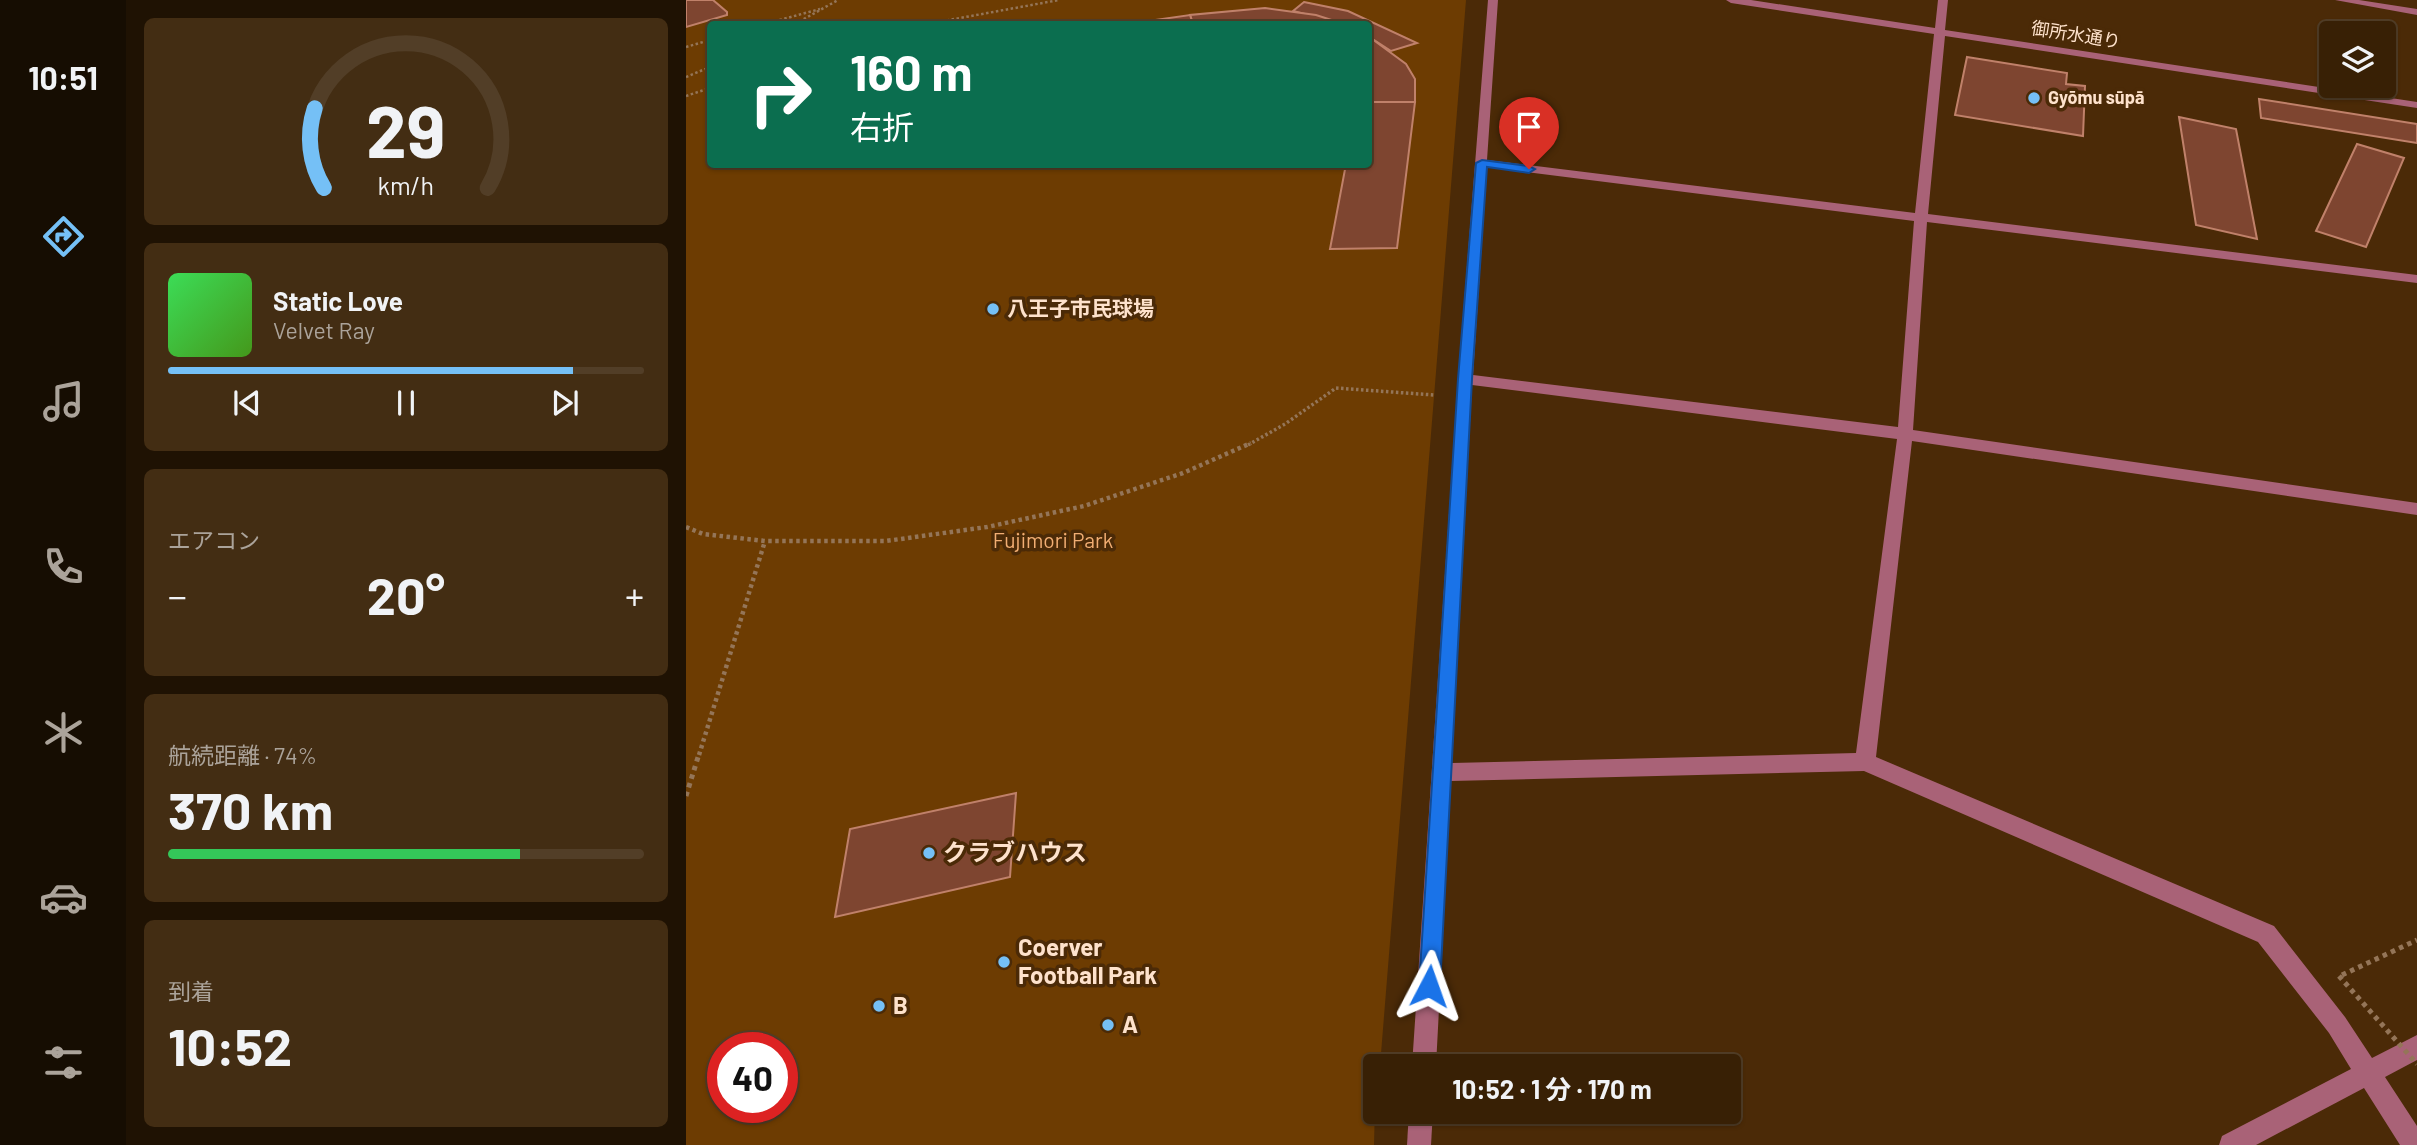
<!DOCTYPE html>
<html lang="ja">
<head>
<meta charset="utf-8">
<style>
  body { margin:0; font-family:Barlow,"Noto Sans JP",sans-serif; background:#432d13; color:#f1f3f6; height:100vh; display:flex; flex-direction:column; font-size:26px; white-space:nowrap }
  * { box-sizing:border-box; margin:0 }
  p { font-size:23px; color:#aba39a }
  .icon { flex:none; width:38px; height:38px; fill:none; stroke:currentColor; stroke-width:2; stroke-linecap:round; stroke-linejoin:round }
  .map { position:relative; flex:1; overflow:hidden }
  .drawer { display:flex; flex-direction:column; gap:18px; padding:18px; background:#1f1203; width:560px }
  .drawer>* { flex:none }
  .top-card { position:absolute; left:21px; top:21px; width:665px; height:147px; border-radius:7px; box-shadow:0 2px 5px #0004,0 0 0 2px #523e27; background:#0b6e4f; color:#fff; overflow:hidden }
  .controls { position:absolute; left:1633px; top:21px; display:grid; gap:14px }
  .controls a { display:grid; place-items:center; width:77px; height:77px; border-radius:7px; background:#382005; box-shadow:0 2px 5px #0004,0 0 0 2px #523e27; font-size:35px }
  .speed { position:absolute; left:21px; top:1032px; display:flex; gap:14px; font-size:35px; font-weight:700; text-align:center }
  .speed>* { display:grid; place-content:center; width:91px; height:91px; border-radius:50%; background:#382005; box-shadow:0 2px 5px #0004,0 0 0 2px #523e27; line-height:1 }
  .speed .limit { border:10px solid #d22; background:#fff; color:#111 }
  .pin { position:absolute; display:grid; place-items:center; width:60px; height:60px; color:#fff; margin:-72px -30px; border-radius:50% 50% 50% 0; rotate:-45deg; box-shadow:0 0 7px #0007 }
  .pin .icon { rotate:45deg }
  .me { position:absolute; width:77px; margin:-38px; rotate:4deg; stroke-linejoin:round; filter:drop-shadow(0 0 5px #0008) }
  .turn { display:flex; align-items:center; gap:24px; height:147px; padding:0 28px; font-size:32px }
  .turn .icon { width:91px; height:91px; stroke-width:2.5 }
  .turn b { display:block; font-size:49px; line-height:60px }
  .big { font-size:52px; font-weight:700; line-height:1.1 }
  .drawer .widget { flex:1; display:flex; flex-direction:column; justify-content:center; gap:10px; min-width:0; padding:0 24px; border-radius:10px; background:#432d13 }
  .drawer .dial { align-items:center; gap:0 }
  .dial svg { height:182px; overflow:visible; fill:none; stroke:#523e27; stroke-width:7; stroke-linecap:round; text-anchor:middle }
  .dial text { fill:#f1f3f6; stroke:none }
  .song { display:flex; align-items:center; gap:21px }
  .cover { width:84px; height:84px; border-radius:10px; background:linear-gradient(135deg,hsl(130 70% 55%),hsl(100 70% 35%)) }
  .played { height:7px; border-radius:4px; background:linear-gradient(90deg,#75c0f6 85%,#523e27 85%) }
  .keys { display:flex; justify-content:space-around; direction:ltr }
  .heat { display:flex; justify-content:space-between; align-items:center; font-size:38px; direction:ltr }
  .charge { height:10px; border-radius:5px; background:linear-gradient(90deg,#34c759 74%,#523e27 0) }
  .trip { position:absolute; left:677px; top:1054px; width:378px; height:70px; border-radius:7px; background:#382005; box-shadow:0 2px 5px #0004,0 0 0 2px #523e27; font-weight:700; line-height:70px; text-align:center }
  main { display:flex; flex:1; min-height:0 }
  .tab-bar { display:flex; flex-direction:column; width:126px; justify-content:space-around; align-items:center; background:#160d02; color:#aba39a }
  .tab-bar .icon { width:49px; height:49px }
  .tab-bar .active { color:#75c0f6 }
  .tab-bar b { font-size:32px; color:#f1f3f6 }
  .map>svg:first-child { display:block }
  .green { fill:#6d3c02; fill-rule:evenodd }
  .building { fill:#7e4530; stroke:#c0816a; stroke-width:2 }
  .lines { fill:none; stroke-linecap:round; stroke-linejoin:round }
  .path-far3 { stroke:#947558; stroke-width:2.5; stroke-dasharray:2.5 2.5; stroke-linecap:butt }
  .path-far2 { stroke:#947558; stroke-width:3.5; stroke-dasharray:2.5 2.5; stroke-linecap:butt }
  .path-far1 { stroke:#947558; stroke-width:4.5; stroke-dasharray:3.5 3.5; stroke-linecap:butt }
  .path { stroke:#947558; stroke-width:5; stroke-dasharray:4.5 4.5; stroke-linecap:butt }
  .minor { fill:#a96277; fill-rule:evenodd }
  .path-bridge { stroke:#947558; stroke-width:5; stroke-dasharray:4.5 4.5; stroke-linecap:butt }
  .route { fill:#1a73e8; stroke:#114b97; stroke-width:2 }
  .poi-dot { fill:#75c0f6; stroke:#4b2a07; stroke-width:2.5 }
  .labels { text-anchor:middle; stroke-width:7; stroke-linejoin:round; paint-order:stroke }
  .far-street-label { font-size:18px; fill:#fee2cc; stroke:#4b2a07 }
  .far-poi-label { font-size:18px; font-weight:bold; fill:#fee2cc; stroke:#4b2a07; text-anchor:start }
  .poi-label { font-size:21px; font-weight:bold; fill:#fee2cc; stroke:#4b2a07; text-anchor:start }
  .park-label { font-size:21px; fill:#f2ae73; stroke:#4b2a07 }
  .near-poi-label { font-size:24px; font-weight:bold; fill:#fee2cc; stroke:#4b2a07; text-anchor:start }
</style>
</head>
<body>
<main>
<nav class="tab-bar">
<b>10:51</b>
<svg class="icon active" aria-label="directions" viewBox="0 0 24 24"><path d="M12 3l9 9-9 9-9-9zM9 14v-3h6M13 9l2 2-2 2"/></svg>
<svg class="icon" aria-label="music" viewBox="0 0 24 24"><path d="M9 18V5l10-2v13"/><circle cx="6" cy="18" r="3"/><circle cx="16" cy="16" r="3"/></svg>
<svg class="icon" aria-label="phone" viewBox="0 0 24 24"><path d="M5 4h4l2 5-3 2q2 4 5 5l2-3 5 2v4C11 20 4 13 5 4z"/></svg>
<svg class="icon" aria-label="climate" viewBox="0 0 24 24"><path d="M12 3v18M4 7l16 10M4 17L20 7"/></svg>
<svg class="icon" aria-label="car" viewBox="0 0 24 24"><path d="M5 17H2v-5l4-1 3-4h7l3 4 3 1v5h-3M9 17h6M6 11h13"/><circle cx="7" cy="17" r="2"/><circle cx="17" cy="17" r="2"/></svg>
<svg class="icon" aria-label="filters" viewBox="0 0 24 24"><path d="M4 7h16M4 17h16"/><circle cx="9" cy="7" r="2"/><circle cx="15" cy="17" r="2"/></svg>
</nav>
<section class="drawer">
<div class="widget dial"><svg viewBox="0 0 100 80">
<path d="M14 69A42 42 0 1 1 86 69"/>
<path d="M14 69A42 42 0 0 1 10 34" stroke="#75c0f6"/>
<text x="50" y="56" font-size="32" font-weight="700">29</text>
<text x="50" y="72" font-size="11">km/h</text>
</svg></div>
<div class="widget">
<div class="song"><i class="cover"></i><div><b>Static Love</b><p>Velvet Ray</p></div></div>
<div class="played"></div>
<div class="keys"><svg class="icon" aria-label="previous" viewBox="0 0 24 24"><path d="M18 5L8 12l10 7zM5 5v14"/></svg><svg class="icon" aria-label="pause" viewBox="0 0 24 24"><path d="M8 5v14M16 5v14"/></svg><svg class="icon" aria-label="next" viewBox="0 0 24 24"><path d="M6 5l10 7-10 7zM19 5v14"/></svg></div>
</div>
<div class="widget"><p>エアコン</p>
<div class="heat"><a>−</a><b class="big">20°</b><a>+</a></div>
</div>
<div class="widget"><p>航続距離 · 74%</p><b class="big">370 km</b><div class="charge"></div></div>
<div class="widget"><p>到着</p><b class="big">10:52</b></div>
</section>
<div class="map">
<svg width="1731" height="1145" viewBox="0 0 1731 1145">
  <rect width="100%" height="100%" fill="#4b2a07"/>
  <path class="green" d="M0,0h780l-86,1066h-4l-2,79h-688zM24,24h658v140h-658zM37,1048h59v60h-59z"/>
  <g class="building">
    <path d="M0,0h27l14,12v3l-41,12z"/>
    <path d="M618,2l44,9 69,32 -26,8 -23,-15v-12h-24l-51,-13z"/>
    <path d="M579,8l51,7 28,9h-151l-3,-9z"/>
    <path d="M504,15l3,9h-66z"/>
    <path d="M682,36l38,28 9,15v23h-47z"/>
    <path d="M1281,57l100,16 -1,11 19,2 -2,50 -128,-21z"/>
    <path d="M1573,99l158,25v19l-156,-25z"/>
    <path d="M682,102h47l-18,146 -67,1 16,-85h22z"/>
    <path d="M1493,117l57,12 21,110 -61,-14z"/>
    <path d="M1671,144l47,14 -38,89 -50,-16z"/>
    <path d="M330,793l-6,84 -175,40 15,-88z"/>
  </g>
  <g class="lines">
    <g class="path-far3">
      <path d="M79,24l55,-15"/>
      <path d="M109,24l43,-24"/>
      <path d="M241,24l132,-24"/>
      <path d="M0,47l24,-7"/>
      <path d="M0,77l24,-10"/>
      <path d="M0,96l24,-8"/>
    </g>
    <path class="path-far2" d="M562,445l37,-21 51,-36 98,7"/>
    <g class="path-far1">
      <path d="M0,527l17,7 62,7h121l101,-14 97,-21 99,-33 68,-30"/>
      <path d="M13,755l66,-214"/>
    </g>
    <g class="path">
      <path d="M0,796l13,-42"/>
      <path d="M1656,975l75,-35"/>
    </g>
    <g class="minor">
      <path d="M802,0h10l-11,160 428,53 19,-179 -203,-31 -5,-3h25l184,28 3,-28h10l-3,30 472,72v6l-472,-72 -17,178 489,61v8l-490,-61 -14,208 504,73v12l-505,-74 -36,316 398,169 71,91 27,41 45,-23v25l-32,17 32,49v19h-17l-36,-57 -108,57h-37l3,-9 129,-67 -22,-36 -71,-91 -394,-171 -413,10 -15,285h-24l46,-687zM801,167l427,54 -16,206 -425,-52zM786,385l425,54 -41,314 -404,10z"/>
      <path d="M1649,0h24l58,9v6z"/>
      <path d="M723,1111h24l-2,34h-24z"/>
    </g>
    <path class="path-bridge" d="M1653,976l78,88"/>
  </g>
  <path class="route" d="M796,160l47,6 6,3 -6,4 -42,-6 -15,212 -32,607 -3,7 -8,3 -7,-3 -3,-7 39,-607 18,-216z"/>
  <g class="poi-dot">
    <circle cx="1348" cy="98" r="7"/>
    <circle cx="307" cy="309" r="7"/>
    <circle cx="243" cy="853" r="7"/>
    <circle cx="318" cy="962" r="7"/>
    <circle cx="193" cy="1006" r="7"/>
    <circle cx="422" cy="1025" r="7"/>
  </g>
  <g class="labels">
    <g class="far-street-label">
      <text transform="translate(1390 35) rotate(9)" y="6">御所水通り</text>
    </g>
    <g class="far-poi-label">
      <text x="1362" y="104">Gyōmu sūpā</text>
    </g>
    <g class="poi-label">
      <text x="321" y="316">八王子市民球場</text>
    </g>
    <g class="park-label">
      <text x="367" y="548">Fujimori Park</text>
    </g>
    <g class="near-poi-label">
      <text x="257" y="861">クラブハウス</text>
      <text x="332" y="956">Coerver<tspan x="332" dy="28">Football Park</tspan></text>
      <text x="207" y="1014">B</text>
      <text x="436" y="1033">A</text>
    </g>
  </g>
</svg>
<div class="controls">
<a><svg class="icon" aria-label="layers" viewBox="0 0 24 24"><path d="M12 4l9 5-9 5-9-5zM3 14l9 5 9-5"/></svg></a>
</div>
<div class="speed"><div class="limit">40</div></div>
<div class="pin" style="left:843px;top:169px;background:#d93025"><svg class="icon" aria-label="arrive" viewBox="0 0 24 24"><path d="M6 21V4h12l-3 4 3 4H6"/></svg></div>
<svg class="me" style="left:743px;top:986px" viewBox="-20 -20 40 40"><path d="M0-17L14 15 0 8-14 15z" fill="#1a73e8" stroke="#fff" stroke-width="4"/></svg>
<div class="trip">10:52 · 1 分 · 170 m</div>
<div class="top-card">
<div class="turn"><svg class="icon" aria-label="right" viewBox="0 0 24 24"><path d="M7 20v-9h11M14 6l5 5-5 5"/></svg><div><b>160 m</b>右折</div></div>
</div>
</div>
</main>
</body>
</html>
